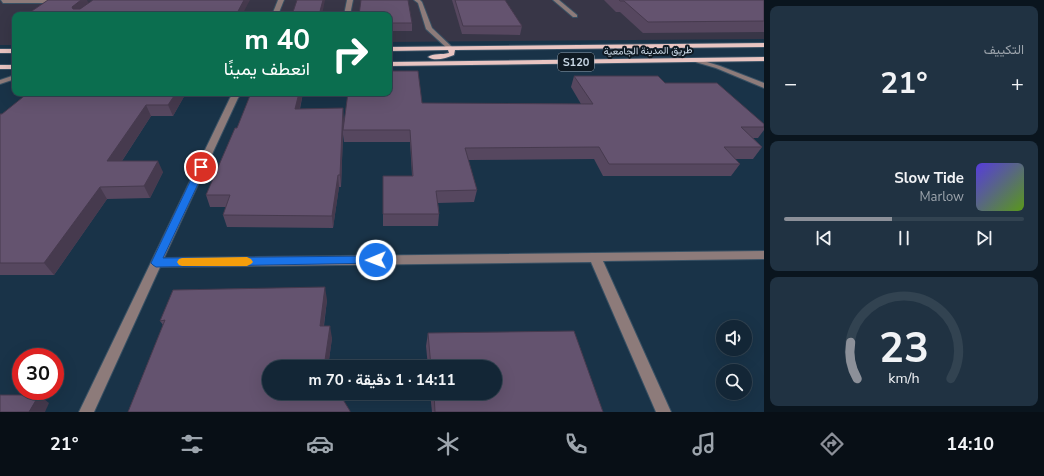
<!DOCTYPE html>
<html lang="ar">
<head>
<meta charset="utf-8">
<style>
  body { margin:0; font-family:"Nunito Sans",Vazirmatn,sans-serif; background:#203242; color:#f1f3f6; direction:rtl; height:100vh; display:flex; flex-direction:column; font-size:15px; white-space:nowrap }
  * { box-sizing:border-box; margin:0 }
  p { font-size:13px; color:#9da5ad }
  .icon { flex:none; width:22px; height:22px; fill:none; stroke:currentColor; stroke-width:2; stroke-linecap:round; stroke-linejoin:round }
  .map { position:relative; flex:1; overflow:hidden; direction:ltr }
  .panel { display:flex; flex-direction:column; gap:6px; padding:6px; background:#0a151e; width:280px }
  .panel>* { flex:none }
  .hud { position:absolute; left:12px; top:12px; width:380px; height:84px; border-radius:8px; box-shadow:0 4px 16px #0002,0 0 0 1px #324351; direction:rtl; background:#0b6e4f; color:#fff; overflow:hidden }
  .fabs { position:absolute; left:716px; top:320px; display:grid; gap:8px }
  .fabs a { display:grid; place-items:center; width:36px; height:36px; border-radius:50%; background:#132636; box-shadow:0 4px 16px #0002,0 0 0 1px #324351; font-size:20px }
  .speed { position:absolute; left:12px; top:348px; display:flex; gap:8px; font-size:20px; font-weight:700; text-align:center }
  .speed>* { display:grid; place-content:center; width:52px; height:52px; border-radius:50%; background:#132636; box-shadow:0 4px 16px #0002,0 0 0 1px #324351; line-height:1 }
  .speed .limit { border:6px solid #d22; background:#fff; color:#111 }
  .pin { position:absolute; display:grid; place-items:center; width:34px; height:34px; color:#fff; margin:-17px; border:2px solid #fff; border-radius:50%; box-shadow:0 1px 4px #0007 }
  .me { position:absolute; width:44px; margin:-22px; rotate:269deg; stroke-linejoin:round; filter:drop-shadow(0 0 3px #0008) }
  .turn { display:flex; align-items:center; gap:14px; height:84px; padding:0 16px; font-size:18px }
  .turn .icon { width:52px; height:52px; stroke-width:2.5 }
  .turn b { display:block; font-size:28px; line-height:34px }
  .big { font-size:30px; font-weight:700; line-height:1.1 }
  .panel .tile { flex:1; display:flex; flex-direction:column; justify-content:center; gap:6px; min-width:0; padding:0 14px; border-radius:8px; background:#203242 }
  .panel .dial { align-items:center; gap:0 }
  .dial svg { height:104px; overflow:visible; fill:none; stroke:#324351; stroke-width:7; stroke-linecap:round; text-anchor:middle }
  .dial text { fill:#f1f3f6; stroke:none }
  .song { display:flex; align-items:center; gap:12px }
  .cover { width:48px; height:48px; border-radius:6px; background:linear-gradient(135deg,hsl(250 70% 55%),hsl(90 70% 35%)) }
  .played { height:4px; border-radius:2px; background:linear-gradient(90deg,#8c9099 45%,#324351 45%) }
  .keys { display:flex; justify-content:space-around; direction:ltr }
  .heat { display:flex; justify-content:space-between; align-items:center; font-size:22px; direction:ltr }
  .trip { position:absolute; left:262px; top:360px; width:240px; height:40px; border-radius:20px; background:#132636; box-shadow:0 4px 16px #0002,0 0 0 1px #324351; font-weight:700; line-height:40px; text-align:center; direction:rtl }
  .dock { display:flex; height:64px; justify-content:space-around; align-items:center; background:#080f16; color:#9da5ad }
  .dock .icon { width:28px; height:28px }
  .dock .current { color:#8c9099 }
  .dock b { font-size:18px; color:#f1f3f6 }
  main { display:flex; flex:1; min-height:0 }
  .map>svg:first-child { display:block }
  .industrial { fill:#383647 }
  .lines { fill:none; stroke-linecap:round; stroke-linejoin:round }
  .minor-casing { stroke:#395164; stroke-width:2 }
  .major-casing { stroke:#395164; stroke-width:2 }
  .minor { fill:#8d7b7a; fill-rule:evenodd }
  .major { fill:#e9c5c2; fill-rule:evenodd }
  .wall { fill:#56475f }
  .shaded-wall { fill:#463a4e }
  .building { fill:#64536f; stroke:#463a4e }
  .route { fill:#1a73e8; stroke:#114b97 }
  .slow { fill:#f59e0b }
  .labels { text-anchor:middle; stroke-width:4; stroke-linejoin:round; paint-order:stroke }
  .far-street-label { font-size:10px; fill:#c9d8e6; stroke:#0f1a23 }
  .shield { fill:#0f1a23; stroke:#919fac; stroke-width:1 }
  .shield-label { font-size:11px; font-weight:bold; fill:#c9d8e6 }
</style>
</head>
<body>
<main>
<section class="panel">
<div class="tile"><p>التكييف</p>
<div class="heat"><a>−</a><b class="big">21°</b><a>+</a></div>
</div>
<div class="tile">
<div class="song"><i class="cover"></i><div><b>Slow Tide</b><p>Marlow</p></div></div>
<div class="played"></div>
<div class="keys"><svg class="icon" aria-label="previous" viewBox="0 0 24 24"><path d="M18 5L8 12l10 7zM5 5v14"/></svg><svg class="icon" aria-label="pause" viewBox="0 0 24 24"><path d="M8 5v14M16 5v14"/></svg><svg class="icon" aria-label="next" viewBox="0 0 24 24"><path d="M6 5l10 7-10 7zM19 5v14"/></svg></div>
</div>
<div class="tile dial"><svg viewBox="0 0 100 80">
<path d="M14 69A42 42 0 1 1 86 69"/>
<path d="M14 69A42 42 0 0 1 9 41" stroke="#8c9099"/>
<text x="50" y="56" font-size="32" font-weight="700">23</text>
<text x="50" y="72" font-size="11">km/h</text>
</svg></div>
</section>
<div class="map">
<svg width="764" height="412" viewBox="0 0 764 412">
  <rect width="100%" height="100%" fill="#193348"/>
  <path class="industrial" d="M0,0h764v39l-375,3v-27h-374v30h-15z"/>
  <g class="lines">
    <g class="minor-casing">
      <g id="minor">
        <path d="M1,0h60l1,1 -3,2h-56z"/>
        <path d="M278,0h6l-6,15h-6z"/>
        <path d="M347,0h6l-3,15h-6z"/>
        <path d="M414,0h6l2,2 10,26 20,19v2h-4l-22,-20 -8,-26z"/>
        <path d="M553,0h6l18,15v2h-4z"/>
        <path d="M694,58l26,8 44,17v5l-48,-20 -24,-7v-2z"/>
        <path d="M15,75v4l-15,5v-4z"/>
        <path d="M234,93h8l-4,5 -74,160 600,-7v8l-161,2 68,151h-15l-65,-150 -431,5 -66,145h-15l151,-314z"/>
      </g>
    </g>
    <g class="major-casing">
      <g id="major">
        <path d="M764,43v4l-309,3 -1,5c-8,3 -19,7 -26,2 5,-4 14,-2 21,-4l-1,-3 -59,1v-4z"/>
        <rect x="0" y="49" width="15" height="4"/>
        <path d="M764,57v4l-375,5v-4z"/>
        <rect x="0" y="65" width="15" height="4"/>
      </g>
    </g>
    <use href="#minor" class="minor"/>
    <use href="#major" class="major"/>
  </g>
  <g class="wall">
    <path d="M452,0h53l17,26 -2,9 -58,-1z"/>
    <path d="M604,0h160v32l-121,1 -23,-21h-4z"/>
    <path d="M389,15l23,8v8h-23z"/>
    <path d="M391,71l31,32 159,1 -10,-17 3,-11 91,7 99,41v6l-6,8h-5l9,9 -9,12h-18l5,5 -9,12h-128l-9,-17 -126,1 9,30 -3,12 -36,1 1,11 -1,12h-55v-50h29l-2,-34h-66l-1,-7 -2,52h-2l-6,41 -106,-1 -4,-12 3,-8h-16l-4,-12 31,-67 66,-35 -3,16 44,11v3l47,-39z"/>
    <path d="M186,93l-13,23h-22l-29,45 41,11 -13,26 -43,1 -53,76h-54v-161z"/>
    <path d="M327,300l-3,26 8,12 -4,29h-59l81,44v1h-222l35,-87 -3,-4z"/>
    <path d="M428,333l175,79h-171l-2,-19h65v-26h-67l-2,-21z"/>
  </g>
  <g class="shaded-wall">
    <path d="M81,0h6l2,4 -13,11 -4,-8z"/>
    <path d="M244,0h6l-8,15h-6z"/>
    <path d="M323,0h2l-3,15h-3z"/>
    <path d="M176,93h10l-13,23 -5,-11z"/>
    <path d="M299,93h4l-6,27 -2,-11z"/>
    <path d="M146,105l5,11 -37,57 -7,-12z"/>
    <path d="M343,108l1,12v10h-1v5l-2,52 -1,-12z"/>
    <path d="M158,161l5,11 -13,26 -6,-12z"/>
    <path d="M338,175l1,12 -6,41 -1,-12z"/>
    <path d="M100,187l7,12 -53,76 -10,-12z"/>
    <path d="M325,287l2,13 -5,37 -2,-11z"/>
    <path d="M330,326l2,12 -4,29h-4z"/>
    <path d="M39,395l10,8 -4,9h-16z"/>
  </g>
  <g class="building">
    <path d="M48,0h33l-9,7 1,2h7l13,-9h151l-8,15h-210z"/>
    <path d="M297,0h26l-4,15h-27z"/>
    <path d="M361,0h47l4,23h-23v-8h-30z"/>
    <path d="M455,0h50l17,26h-59z"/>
    <path d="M619,0h145v21l-116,1 -24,-21h-4z"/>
    <path d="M391,71h27l4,32 171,1 -19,-28h84l7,7h52l47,41v3h-23l21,20h-38l16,17h-131l-10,-17 -134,1 12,42 -41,1 3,23h-56v-38h30l-3,-46h-67l5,-37h41v-9h3z"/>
    <path d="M28,93h148l-8,12h-22l-39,56h51l-14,25 -44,1 -56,76h-44v-149h2z"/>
    <path d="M251,93h48l-4,16 48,-1 -3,67h-2l-6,41 -109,-1 7,-20h-24l29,-67h2z"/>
    <path d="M325,287l-5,39h10l-6,41h-55v26h70l11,18v1h-222l37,-92 -5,1 13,-31z"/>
    <path d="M574,331l29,81h-168l-1,-19h61v-26h-64l-3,-34z"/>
    <path d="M0,395h39l-10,17h-29z"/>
  </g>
  <path class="route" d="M201,164l5,3 -43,91 213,-2 3,1 2,3 -2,3 -223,4 -3,-2 -2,-2 46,-96z"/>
  <path class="slow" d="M247,257l4,2 2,3 -2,2 -4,2h-65l-3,-1 -2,-3 2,-3 3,-1z"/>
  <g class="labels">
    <g class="far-street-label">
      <text transform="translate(648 50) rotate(-1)" y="4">طريق المدينة الجامعية</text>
    </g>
    <rect class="shield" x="558" y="53" width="36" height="18" rx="3"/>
    <g class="shield-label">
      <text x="576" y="66">S120</text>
    </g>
  </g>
</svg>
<div class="fabs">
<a><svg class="icon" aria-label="sound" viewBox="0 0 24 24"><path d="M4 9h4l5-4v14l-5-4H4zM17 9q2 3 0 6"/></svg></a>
<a><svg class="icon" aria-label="search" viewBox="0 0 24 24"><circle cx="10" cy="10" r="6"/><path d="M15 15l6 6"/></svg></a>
</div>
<div class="speed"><div class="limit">30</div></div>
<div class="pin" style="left:201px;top:167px;background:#d93025"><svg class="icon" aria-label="arrive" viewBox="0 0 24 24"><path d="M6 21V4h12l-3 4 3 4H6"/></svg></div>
<svg class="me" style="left:376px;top:260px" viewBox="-20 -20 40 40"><circle r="17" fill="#1a73e8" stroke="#fff" stroke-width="3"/><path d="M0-11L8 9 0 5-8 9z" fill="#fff"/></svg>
<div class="trip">14:11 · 1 دقيقة · 70 m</div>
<div class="hud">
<div class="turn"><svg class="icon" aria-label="right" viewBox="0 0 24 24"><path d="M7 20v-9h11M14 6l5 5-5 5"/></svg><div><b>40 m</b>انعطف يمينًا</div></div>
</div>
</div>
</main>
<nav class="dock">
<b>14:10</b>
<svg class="icon current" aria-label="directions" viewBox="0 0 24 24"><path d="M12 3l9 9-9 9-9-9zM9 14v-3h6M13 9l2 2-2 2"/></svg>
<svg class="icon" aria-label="music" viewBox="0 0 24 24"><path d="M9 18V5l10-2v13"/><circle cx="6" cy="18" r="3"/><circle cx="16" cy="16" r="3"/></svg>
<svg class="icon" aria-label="phone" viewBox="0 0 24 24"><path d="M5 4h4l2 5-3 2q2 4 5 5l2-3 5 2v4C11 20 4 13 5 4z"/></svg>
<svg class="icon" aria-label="climate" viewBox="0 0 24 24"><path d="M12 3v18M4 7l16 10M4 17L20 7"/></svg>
<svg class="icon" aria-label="car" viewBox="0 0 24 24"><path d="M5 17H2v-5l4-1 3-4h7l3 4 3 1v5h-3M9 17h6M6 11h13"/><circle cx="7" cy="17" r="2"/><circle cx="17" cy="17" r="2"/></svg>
<svg class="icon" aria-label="filters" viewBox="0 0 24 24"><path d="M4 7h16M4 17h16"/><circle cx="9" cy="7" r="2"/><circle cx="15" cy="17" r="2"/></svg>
<b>21°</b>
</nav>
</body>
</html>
